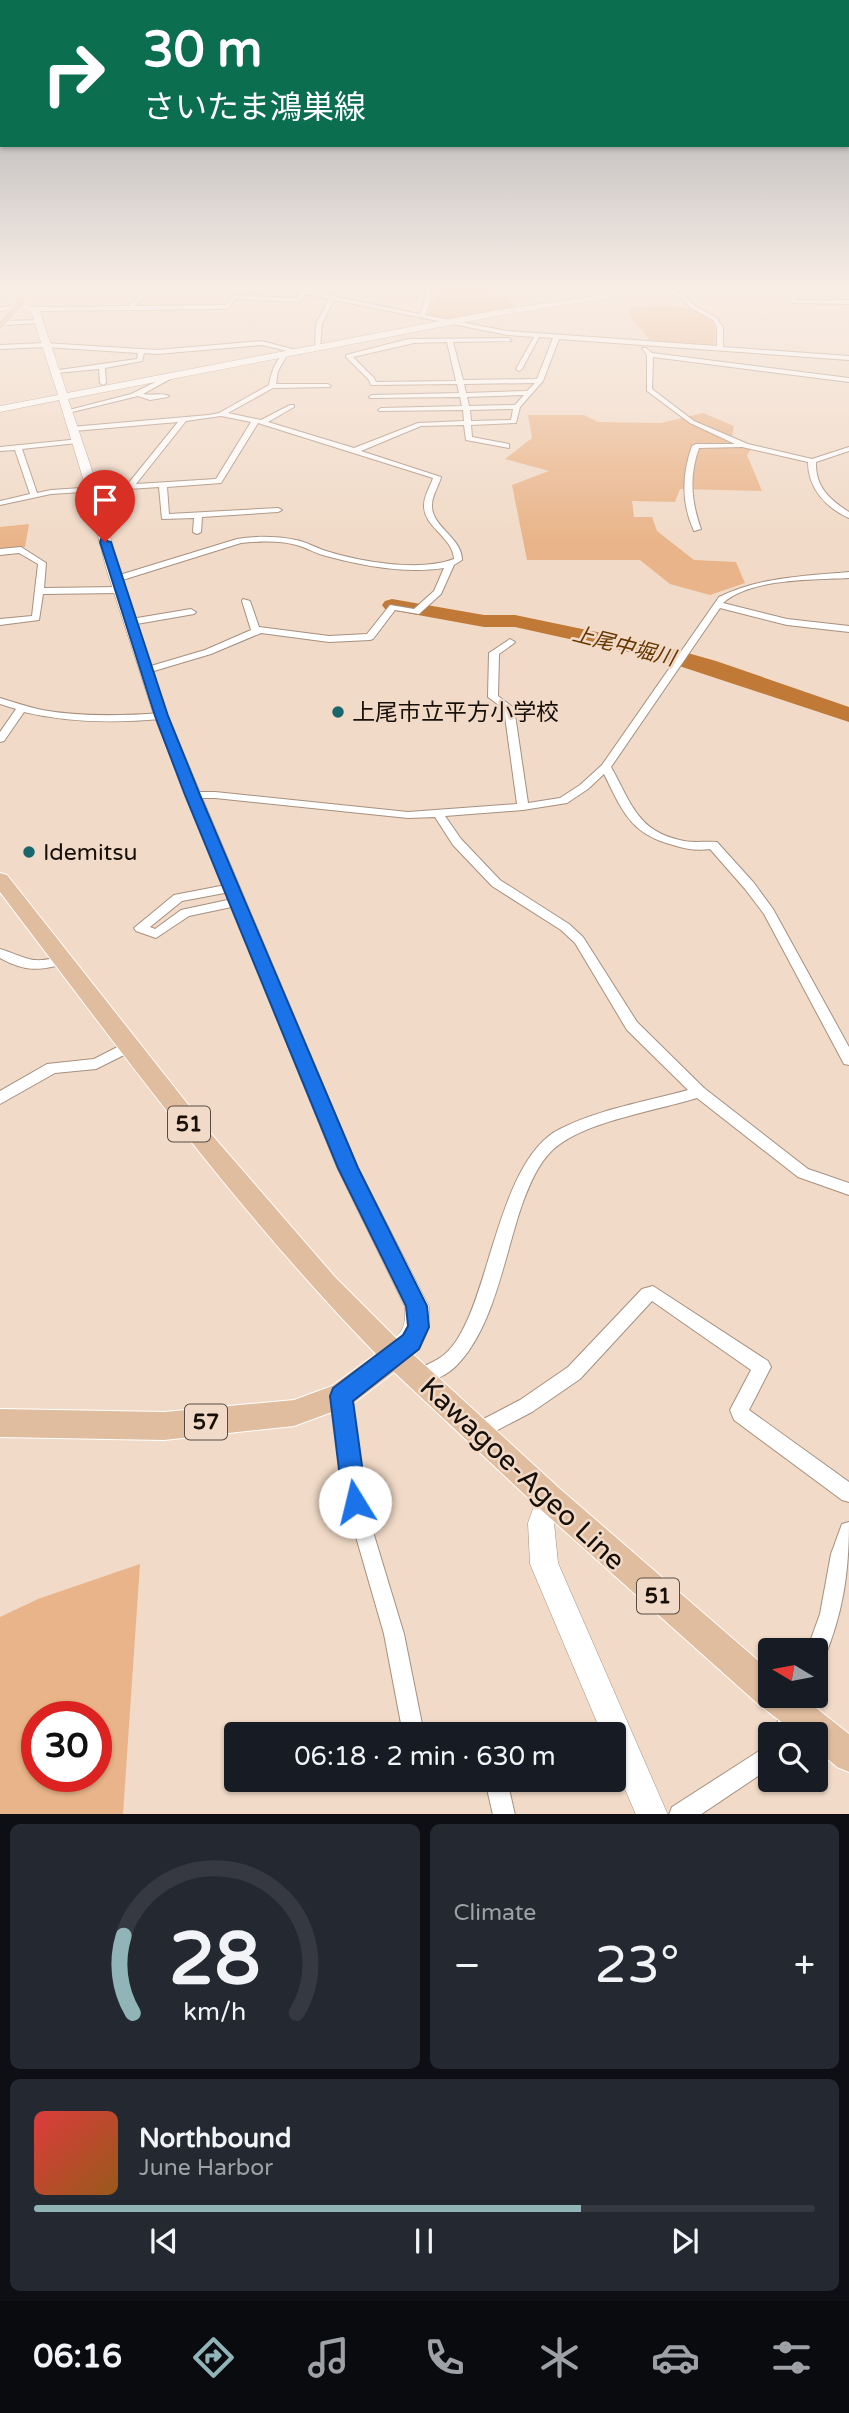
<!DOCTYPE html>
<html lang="en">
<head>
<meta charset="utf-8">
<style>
  body { margin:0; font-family:"Varela Round","Noto Sans JP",sans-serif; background:#242831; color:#f1f3f6; height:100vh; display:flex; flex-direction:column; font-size:26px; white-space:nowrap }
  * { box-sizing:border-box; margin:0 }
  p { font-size:23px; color:#9ea1a6 }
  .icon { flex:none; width:38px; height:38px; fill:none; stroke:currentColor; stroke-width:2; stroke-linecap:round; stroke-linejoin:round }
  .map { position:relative; height:1814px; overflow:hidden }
  .details { display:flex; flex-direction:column; gap:10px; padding:10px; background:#0d0f14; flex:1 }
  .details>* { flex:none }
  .banner { position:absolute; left:0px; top:0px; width:850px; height:147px; box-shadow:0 2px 5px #0004; background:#0b6e4f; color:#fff; overflow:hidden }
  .needle { width:46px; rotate:280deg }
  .tools { position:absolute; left:758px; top:1638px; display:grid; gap:14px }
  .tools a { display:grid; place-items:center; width:70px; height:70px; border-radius:7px; background:#171b24; box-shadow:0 2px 5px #0004; font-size:35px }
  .speed { position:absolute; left:21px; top:1701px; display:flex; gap:14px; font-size:35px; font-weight:700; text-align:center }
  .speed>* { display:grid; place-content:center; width:91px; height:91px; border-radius:50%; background:#171b24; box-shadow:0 2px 5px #0004; line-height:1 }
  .speed .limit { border:10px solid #d22; background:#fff; color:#111 }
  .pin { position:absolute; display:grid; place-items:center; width:60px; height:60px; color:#fff; margin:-72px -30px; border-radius:50% 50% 50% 0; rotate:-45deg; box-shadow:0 0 7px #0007 }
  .pin .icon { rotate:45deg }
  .me { position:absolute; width:77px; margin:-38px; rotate:351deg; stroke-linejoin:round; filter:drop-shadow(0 0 5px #0008) }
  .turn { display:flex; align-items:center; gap:24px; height:147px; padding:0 28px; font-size:32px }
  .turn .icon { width:91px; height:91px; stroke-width:2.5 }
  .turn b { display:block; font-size:49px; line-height:60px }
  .big { font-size:52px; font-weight:600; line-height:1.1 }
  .details .tile { flex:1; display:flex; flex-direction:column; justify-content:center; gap:10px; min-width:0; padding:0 24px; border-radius:10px; background:#242831 }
  .details .dial { align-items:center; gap:0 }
  .dial svg { height:182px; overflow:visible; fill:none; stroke:#363941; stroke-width:7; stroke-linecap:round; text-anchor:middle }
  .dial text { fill:#f1f3f6; stroke:none }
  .song { display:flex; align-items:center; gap:21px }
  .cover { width:84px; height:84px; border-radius:10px; background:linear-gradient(135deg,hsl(0 70% 55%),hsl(30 70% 35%)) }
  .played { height:7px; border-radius:4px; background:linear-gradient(90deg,#90b4b8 70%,#363941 70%) }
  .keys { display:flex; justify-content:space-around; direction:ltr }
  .heat { display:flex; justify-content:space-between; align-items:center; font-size:38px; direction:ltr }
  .details .tiles { flex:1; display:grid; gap:10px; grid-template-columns:1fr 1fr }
  .tile:last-child { grid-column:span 2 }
  .trip { position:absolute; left:224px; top:1722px; width:402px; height:70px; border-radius:7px; background:#171b24; box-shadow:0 2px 5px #0004; font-weight:600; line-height:70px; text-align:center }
  .menu { display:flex; height:112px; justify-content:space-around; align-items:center; background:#090b0e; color:#9ea1a6 }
  .menu .icon { width:49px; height:49px }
  .menu .active { color:#90b4b8 }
  .menu b { font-size:32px; color:#f1f3f6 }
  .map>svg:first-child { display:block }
  .green { fill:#e9b489; fill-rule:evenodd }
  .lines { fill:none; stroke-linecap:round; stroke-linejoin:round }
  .river { fill:#c07937; fill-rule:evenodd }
  .street-casing { stroke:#a6907f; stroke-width:2 }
  .secondary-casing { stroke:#a6907f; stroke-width:1 }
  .primary-casing { stroke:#fff; stroke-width:2 }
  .street { fill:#fff; fill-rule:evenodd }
  .secondary { fill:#fff; fill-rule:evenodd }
  .primary { fill:#e0bd9e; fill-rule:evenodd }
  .route { fill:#1a73e8; stroke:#114b97; stroke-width:2 }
  .poi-dot { fill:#19676c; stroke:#f1dac7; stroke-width:2.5 }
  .labels { text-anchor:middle; stroke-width:5; stroke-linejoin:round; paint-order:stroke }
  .far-water-label { font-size:21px; font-style:italic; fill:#653600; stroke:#f1dac7 }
  .shield { fill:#f1dac7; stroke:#584c42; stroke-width:2 }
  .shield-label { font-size:21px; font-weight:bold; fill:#170f09 }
  .poi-label { font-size:23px; fill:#170f09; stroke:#f1dac7; text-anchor:start }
  .near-street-label { font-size:28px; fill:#170f09; stroke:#f1dac7 }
</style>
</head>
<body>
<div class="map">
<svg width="849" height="1815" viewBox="0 0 849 1815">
  <rect width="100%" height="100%" fill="#f1dac7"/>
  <g class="green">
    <path d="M439,287h54l2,6 14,5 6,9 -69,13 -19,-4z"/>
    <path d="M628,307c22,0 73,-6 85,16 4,6 2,15 2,22l-65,-4 -20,-25z"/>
    <path d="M703,413l31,13 -3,17 20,6 -4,6 15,36 -82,-2 -5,13 -43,-1 2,16h18l5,14 37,29 42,2 9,21 -35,12 -40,-11 -30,-24h-113l-15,-75 37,-14 -44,-12 27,-21 -4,-23h56l14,7 63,1z"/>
    <path d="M29,524l-4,23 -25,2v-22z"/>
    <path d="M140,1564l-17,250h-123v-197l38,-18zM37,1717h59v59h-59z"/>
  </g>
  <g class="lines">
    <path class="river" d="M392,599l92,16h31l144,30 57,16 133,46v15l-194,-64 -140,-31h-31l-99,-18 -3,-4 3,-4z"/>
    <g class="street-casing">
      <g id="street">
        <path d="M148,287h6l-19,19 91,-1 7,-10 64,3 4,-5 -25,-6 27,3 2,-3h6l-3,4 112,23 5,-14 1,-13h6l-1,13 -6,15 82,16 210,15v-19l-4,-7 -22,-12 -11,-11 -29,-10h8l25,8 11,11 22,12 6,9v20l126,9v4l-290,-21 -16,42 -23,26 -4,16 -45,2 1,12 37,7v4l-43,-8 -2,-15 -43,1 -60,25 80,26c-2,9 -9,18 -9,28 -1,22 30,32 30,55l-8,5 -13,29 -22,20 -24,-4 -22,29 -3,1 -41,2 -68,-9 -50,21 -64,19 -3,-1v-4l61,-18 46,-20 -9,-29 1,-2 7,2 9,26 70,9 38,-2 23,-29 24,4 20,-18 10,-23c-39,6 -80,-2 -118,-12 -9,-2 -17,-7 -26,-10 -18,-6 -40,-5 -59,-3l-125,39 -3,-1v-4l124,-38c19,-3 40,-3 59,1 11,2 20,8 30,11 35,11 94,21 128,8 -1,-22 -31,-32 -30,-54 0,-9 6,-18 9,-27l-175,-55 -37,60 -54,4 2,27 109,-6 4,2 -4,2 -76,5 -1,15 -4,2 -4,-2 1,-14 -32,1 -3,-32 -108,7 -51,11v-4l30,-7 -15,-44 -15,1v-4l80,-8 1,2 -4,2 -55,6 15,44 14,-3 76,-5 51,-63 -104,9 -4,-2 1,-2 138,-12 10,-2 50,-28c2,-12 6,-24 15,-32l3,2 -9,16 -2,13h52l3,2 -1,1 -57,1 -45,25 33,7 29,-15h4v2l-26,15 86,26 64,-25 46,-2 -1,-11 -84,1 -1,-1 3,-2 81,-2 -2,-9 -90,1 -1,-1 3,-2 87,-2 -2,-9 -86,1 -2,-5 -23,-23v-2l62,-16 101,-1 2,3 -58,1 10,38 74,-1 16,-41 -14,-1 -17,32 -3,2 -3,-2 18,-32 -27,-2 -173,-35 -12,24 -2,24 -5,1 1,-25 13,-25 -23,-5 -7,8 -64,-3 -7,10 -193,2 -3,-2 3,-2 93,-1zM447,342l9,39 -80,1 -2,-4 -21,-21 61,-14zM535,383l-8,8 -61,2 -2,-9zM524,395l-9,10 -46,1 -2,-9zM513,409l-2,11 -40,1 -1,-11zM221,416l30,6 -35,57 -80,5 50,-63z"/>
        <path d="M785,287h6l6,13h52v4l-56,-1z"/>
        <path d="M16,306l2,3 -18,2v-4z"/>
        <path d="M39,320l2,3 -37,2 -3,-2 3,-2z"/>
        <path d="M262,341l41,11 -3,2 -38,-9 -105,9 -13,-1 -2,8 -37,7 1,15 -3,2 -3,-2 -1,-14 -44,4 -3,-2 85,-12 1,-6 -93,-6 -45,2v-4l45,-2 112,7z"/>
        <path d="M642,348h4l6,5 197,25v4l-196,-25 -1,32 42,32 54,23 64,15 37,-12v4l-33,11c-1,25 14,38 33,50v6c-23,-10 -41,-30 -41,-56l-66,-15 -43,1c-10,28 -8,53 2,81l-7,2c-13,-28 -12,-57 -2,-85l4,-2h39l-45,-21 -43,-32v-36z"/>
        <path d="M170,375l3,2 -1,1 -29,16c8,2 20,-2 26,2l-1,1 -18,3 -12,-4 -70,17 -3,-2 66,-17z"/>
        <path d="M21,547l25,16 -2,25 75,-1 4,3 -4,3 -76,1 -4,26 -39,5v-6l32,-3 6,-52 -19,-11 -19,2v-6z"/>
        <path d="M849,572v6c-36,2 -98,0 -126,25l64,16 62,7v6l-62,-7 -67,-17 -109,159c21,37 26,65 73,74 11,2 22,0 33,1l37,41 19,26 76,138v18l-5,-1 -80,-150 -19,-25 -35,-40c-13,2 -25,0 -37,-4 -43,-11 -51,-35 -69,-71l-16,15 -21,14 -44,7 -78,6 16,23 39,41 69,44 14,13 54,85 67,66 104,81 41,14v12l-51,-18 -101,-79c-39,12 -106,23 -137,46 -19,13 -29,37 -37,58 -18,50 -28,124 -66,163 -9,10 -25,16 -37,21l-6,-2 -3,-6c5,-11 21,-14 30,-21 11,-7 20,-23 25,-34 26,-53 39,-167 94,-194 39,-20 85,-27 128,-39l-61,-60 -52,-87 -14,-13 -69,-44 -39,-41 -18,-28 -27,1 -193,-20h-22l-6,-3 6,-3h22l193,20 109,-8 -13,-95 -16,-12 1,-44 21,-14 5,3 -2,2 -14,10 -1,42 16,12 14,95 32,-5 20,-13 22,-20 117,-168c41,-20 85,-21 130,-25z"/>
        <path d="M191,609l5,3 -2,2 -63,11 -5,-3 5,-3z"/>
        <path d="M0,698c14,4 28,9 42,12 39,7 79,6 119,3l5,3 -5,3c-46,4 -91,4 -137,-7l-20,29 -4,1v-10l16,-23 -16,-5z"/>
        <path d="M231,884l6,4 -2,3 -53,10 -32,26 5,2 26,-19 56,-12 4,1 2,3 -2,3 -52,11 -33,22 -20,-7 -2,-3 40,-33z"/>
        <path d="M0,949c29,9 30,16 62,7l6,4 -1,3c-28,8 -41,9 -67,-5z"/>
        <path d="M129,1041l5,1 2,4 -2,4 -38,19 -41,4 -55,31v-13l47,-27 47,-5z"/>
        <path d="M653,1286l115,75 3,6 -22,43 100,72v20l-7,-2 -108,-80 -4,-10 21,-40 -99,-69 -72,78 -48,33 -48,25 -6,3 -6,-3 -3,-6 3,-6 48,-25 48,-33 74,-78z"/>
        <path d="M341,1388l6,2 3,6 14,106 40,132 20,100h-21l-19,-100 -38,-132 -14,-106 3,-6z"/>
        <path d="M849,1522c0,51 -6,92 -26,139l-7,3v-14h-9l13,-36 11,-60 11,-30z"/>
        <path d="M789,1696h21l-17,38h-21z"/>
        <path d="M770,1744v24l-70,47h-31l3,-8z"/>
        <path d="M485,1780h22l8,35h-22z"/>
      </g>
    </g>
    <g class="secondary-casing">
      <g id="secondary">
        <path d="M658,287h18l-179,29 -429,83 30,89 20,80 50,148 190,451 71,139c1,26 -9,51 -34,60l-9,-3 -3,-8c10,-23 24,-16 22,-48l-68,-139 -183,-452 -48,-148 -20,-80 -27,-88 -59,12v-6l58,-11 -27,-84 -16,-6 4,-2 20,6 28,84 430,-83z"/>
        <path d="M549,1485l9,4 4,9 -8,25 4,40 110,252h-32l-22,-52v-29h-12l-72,-170 -2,-41 12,-34z"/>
      </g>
    </g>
    <g class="primary-casing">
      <g id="primary">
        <path d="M19,287h8l-3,18 -24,25v-9l15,-17z"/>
        <path d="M0,873l7,2 205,260 123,142 69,69 155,142 211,183v25h31l48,38v38l-12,-5 -21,-18v-15h-19l-39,-30 -219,-196 -145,-136 -43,33 -57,21 -130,14 -164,-3v-28l164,3 130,-12 38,-14 44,-32c-139,-143 -256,-304 -376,-462z"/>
      </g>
    </g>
    <use href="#street" class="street"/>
    <use href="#secondary" class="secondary"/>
    <use href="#primary" class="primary"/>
  </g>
  <linearGradient id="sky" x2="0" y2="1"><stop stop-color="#989ca1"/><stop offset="0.53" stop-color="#f9eee6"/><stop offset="1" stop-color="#f9eee6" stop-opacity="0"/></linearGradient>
  <rect width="849" height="541" fill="url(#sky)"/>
  <path class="route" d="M101,539l10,3 57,174 32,79 158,373 69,138 2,21 -10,22 -66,52 14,101 -3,8 -9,4 -8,-4 -4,-8 -13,-106 3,-8 70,-53 5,-9 -2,-20 -68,-138 -153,-373 -30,-79 -55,-174z"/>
  <g class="poi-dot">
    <circle cx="338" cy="712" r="7"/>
    <circle cx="29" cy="852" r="7"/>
  </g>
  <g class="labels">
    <g class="far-water-label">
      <text transform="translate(624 646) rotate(14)" y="7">上尾中堀川</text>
    </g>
    <g class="shield">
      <rect x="168" y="1106.5" width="42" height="35" rx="5"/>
      <rect x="185" y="1404.5" width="42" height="35" rx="5"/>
      <rect x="637" y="1578.5" width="42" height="35" rx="5"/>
    </g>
    <g class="shield-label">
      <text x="189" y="1131">51</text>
      <text x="206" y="1429">57</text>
      <text x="658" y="1603">51</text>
    </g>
    <g class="poi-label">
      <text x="352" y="720">上尾市立平方小学校</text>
      <text x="43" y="860">Idemitsu</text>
    </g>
    <g class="near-street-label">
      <text transform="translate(523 1473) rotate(43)" y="10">Kawagoe-Ageo Line</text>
    </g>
  </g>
</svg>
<div class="tools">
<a><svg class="needle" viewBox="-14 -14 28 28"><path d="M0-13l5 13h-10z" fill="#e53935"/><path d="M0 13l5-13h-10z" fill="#9ea1a6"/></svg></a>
<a><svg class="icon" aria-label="search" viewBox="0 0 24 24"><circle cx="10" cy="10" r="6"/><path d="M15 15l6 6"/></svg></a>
</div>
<div class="speed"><div class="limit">30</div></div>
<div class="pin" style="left:105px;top:542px;background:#d93025"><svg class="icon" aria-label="arrive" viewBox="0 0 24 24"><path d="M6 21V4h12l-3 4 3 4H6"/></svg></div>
<svg class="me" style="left:355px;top:1502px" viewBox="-20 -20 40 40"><circle r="19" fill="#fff"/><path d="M0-13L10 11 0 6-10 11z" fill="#1a73e8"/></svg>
<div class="trip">06:18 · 2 min · 630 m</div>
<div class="banner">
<div class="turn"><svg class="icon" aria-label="right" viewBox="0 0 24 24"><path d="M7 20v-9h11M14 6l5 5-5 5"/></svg><div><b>30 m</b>さいたま鴻巣線</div></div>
</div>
</div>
<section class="details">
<div class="tiles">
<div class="tile dial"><svg viewBox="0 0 100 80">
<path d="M14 69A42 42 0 1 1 86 69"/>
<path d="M14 69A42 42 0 0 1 10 35" stroke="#90b4b8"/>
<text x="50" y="56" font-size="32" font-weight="700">28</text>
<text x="50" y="72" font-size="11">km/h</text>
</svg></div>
<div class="tile"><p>Climate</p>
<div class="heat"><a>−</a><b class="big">23°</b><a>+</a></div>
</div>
<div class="tile">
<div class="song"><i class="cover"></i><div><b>Northbound</b><p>June Harbor</p></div></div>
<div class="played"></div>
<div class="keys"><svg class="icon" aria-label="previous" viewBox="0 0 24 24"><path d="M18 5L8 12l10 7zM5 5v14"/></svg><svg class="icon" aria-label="pause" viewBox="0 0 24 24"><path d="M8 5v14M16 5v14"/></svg><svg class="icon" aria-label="next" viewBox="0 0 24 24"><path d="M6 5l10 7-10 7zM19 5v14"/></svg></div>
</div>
</div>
</section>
<nav class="menu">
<b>06:16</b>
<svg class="icon active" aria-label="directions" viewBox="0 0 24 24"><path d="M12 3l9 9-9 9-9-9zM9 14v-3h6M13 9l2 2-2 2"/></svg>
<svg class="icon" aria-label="music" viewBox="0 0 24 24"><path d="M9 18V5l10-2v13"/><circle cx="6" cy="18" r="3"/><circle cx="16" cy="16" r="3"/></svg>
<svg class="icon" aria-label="phone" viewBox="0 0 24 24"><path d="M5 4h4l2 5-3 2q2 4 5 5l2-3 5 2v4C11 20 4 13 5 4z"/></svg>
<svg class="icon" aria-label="climate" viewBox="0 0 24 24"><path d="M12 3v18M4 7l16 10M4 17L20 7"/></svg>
<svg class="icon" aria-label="car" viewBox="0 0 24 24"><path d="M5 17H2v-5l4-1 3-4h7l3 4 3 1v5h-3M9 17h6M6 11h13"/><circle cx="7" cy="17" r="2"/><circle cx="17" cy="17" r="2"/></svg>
<svg class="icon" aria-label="filters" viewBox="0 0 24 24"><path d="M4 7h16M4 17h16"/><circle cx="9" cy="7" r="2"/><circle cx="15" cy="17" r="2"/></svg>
</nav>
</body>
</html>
